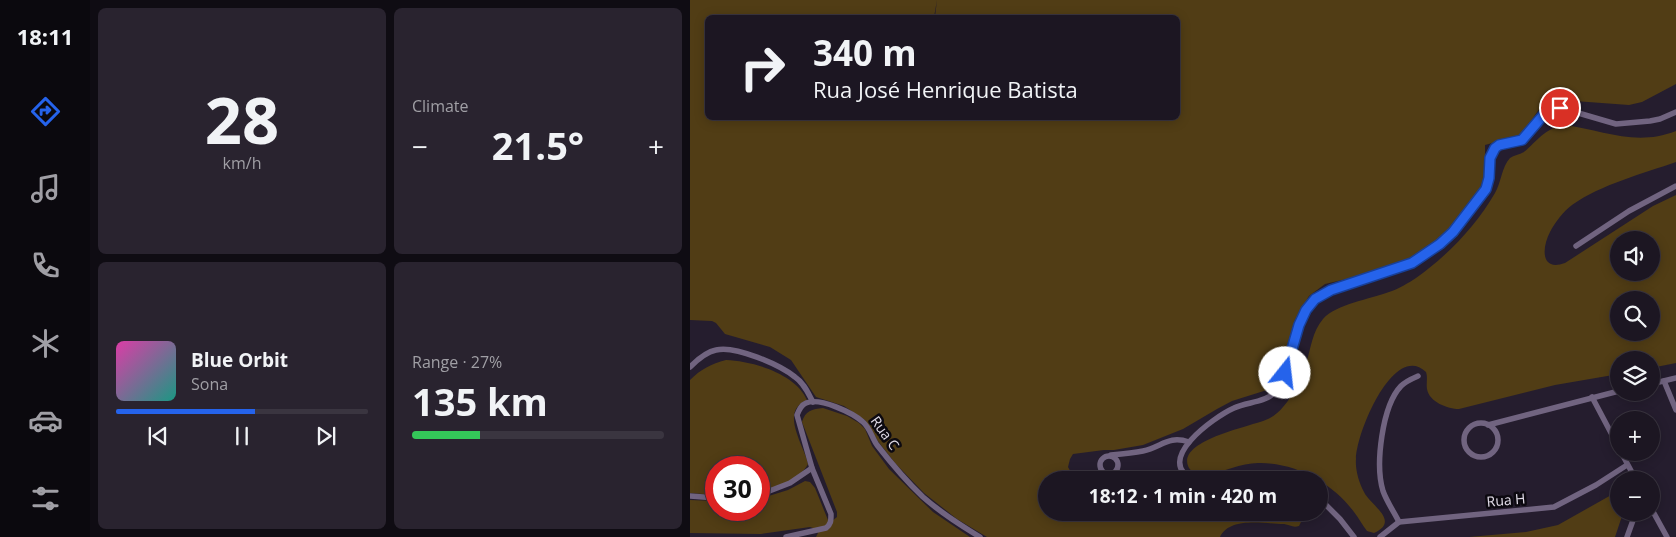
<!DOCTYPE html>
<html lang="en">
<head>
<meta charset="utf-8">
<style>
  body { margin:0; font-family:"Open Sans",sans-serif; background:#29232f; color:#f1f3f6; height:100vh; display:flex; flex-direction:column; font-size:19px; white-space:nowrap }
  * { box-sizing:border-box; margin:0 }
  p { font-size:16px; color:#a09fa5 }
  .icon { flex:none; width:28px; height:28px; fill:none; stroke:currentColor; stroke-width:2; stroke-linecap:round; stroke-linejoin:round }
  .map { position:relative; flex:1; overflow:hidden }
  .drawer { display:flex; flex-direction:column; gap:8px; padding:8px; background:#0f0c13; width:600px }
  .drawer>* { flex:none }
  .banner { position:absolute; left:15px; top:15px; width:475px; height:105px; border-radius:8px; box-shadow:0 2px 12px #0003,0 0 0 1px #3a3540; background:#1c1622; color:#f1f3f6; overflow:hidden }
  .fabs { position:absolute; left:920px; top:231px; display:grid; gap:10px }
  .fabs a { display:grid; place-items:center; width:50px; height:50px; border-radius:50%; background:#1c1622; box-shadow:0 2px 12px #0003,0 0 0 1px #3a3540; font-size:25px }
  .speed { position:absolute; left:15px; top:456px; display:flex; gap:10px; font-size:25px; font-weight:700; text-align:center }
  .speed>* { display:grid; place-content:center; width:65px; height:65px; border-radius:50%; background:#1c1622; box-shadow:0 2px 12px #0003,0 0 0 1px #3a3540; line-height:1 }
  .speed .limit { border:8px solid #d22; background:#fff; color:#111 }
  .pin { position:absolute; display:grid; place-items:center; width:42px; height:42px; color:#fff; margin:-21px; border:2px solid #fff; border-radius:50%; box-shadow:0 1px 5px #0007 }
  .me { position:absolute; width:55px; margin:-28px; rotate:16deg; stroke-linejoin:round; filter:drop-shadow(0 0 4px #0008) }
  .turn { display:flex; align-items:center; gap:18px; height:105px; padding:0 25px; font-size:22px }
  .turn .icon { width:65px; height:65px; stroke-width:2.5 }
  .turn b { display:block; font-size:35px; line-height:42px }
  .big { font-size:38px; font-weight:700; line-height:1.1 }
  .drawer .widget { flex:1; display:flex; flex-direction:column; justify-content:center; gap:8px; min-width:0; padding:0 18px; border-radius:8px; background:#29232f }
  .drawer .dial { align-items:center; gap:0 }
  .dial b { font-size:65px; line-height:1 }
  .song { display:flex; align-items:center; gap:15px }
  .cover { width:60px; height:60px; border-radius:8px; background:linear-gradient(135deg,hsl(320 70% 55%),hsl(170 70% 35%)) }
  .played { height:5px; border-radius:2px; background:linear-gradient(90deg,#2563eb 55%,#3a3540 55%) }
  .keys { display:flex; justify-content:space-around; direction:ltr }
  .heat { display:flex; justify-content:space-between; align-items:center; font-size:28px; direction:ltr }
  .charge { height:8px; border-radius:4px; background:linear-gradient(90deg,#34c759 27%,#3a3540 0) }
  .drawer .tiles { flex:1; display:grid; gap:8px; grid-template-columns:repeat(2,1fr) }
  .trip { position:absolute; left:348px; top:471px; width:290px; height:50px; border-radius:25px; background:#1c1622; box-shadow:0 2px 12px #0003,0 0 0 1px #3a3540; font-weight:700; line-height:50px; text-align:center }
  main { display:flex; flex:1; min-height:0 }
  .tab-bar { display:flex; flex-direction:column; width:90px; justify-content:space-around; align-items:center; background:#0b090e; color:#a09fa5 }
  .tab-bar .icon { width:35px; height:35px }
  .tab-bar .current { color:#2563eb }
  .tab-bar b { font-size:22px; color:#f1f3f6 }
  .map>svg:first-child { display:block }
  .green { fill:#513d15; fill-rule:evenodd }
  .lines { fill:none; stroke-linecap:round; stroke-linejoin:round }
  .minor { stroke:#716480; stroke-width:5.5 }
  .route-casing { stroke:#184099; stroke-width:12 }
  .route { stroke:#2563eb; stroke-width:9 }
  .labels { text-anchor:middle; stroke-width:5; stroke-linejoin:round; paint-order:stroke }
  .street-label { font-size:14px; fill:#e0dbe7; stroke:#0c0910 }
</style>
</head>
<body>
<main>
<nav class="tab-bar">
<b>18:11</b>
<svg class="icon current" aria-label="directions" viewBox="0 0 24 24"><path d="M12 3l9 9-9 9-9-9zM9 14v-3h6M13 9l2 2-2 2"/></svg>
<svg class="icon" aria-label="music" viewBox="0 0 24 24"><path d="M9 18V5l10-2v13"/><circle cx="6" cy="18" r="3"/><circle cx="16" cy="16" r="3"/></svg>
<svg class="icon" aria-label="phone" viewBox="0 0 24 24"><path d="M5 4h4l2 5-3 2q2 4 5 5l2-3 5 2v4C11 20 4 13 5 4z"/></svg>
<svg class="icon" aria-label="climate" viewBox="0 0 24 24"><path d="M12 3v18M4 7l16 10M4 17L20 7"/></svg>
<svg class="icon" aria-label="car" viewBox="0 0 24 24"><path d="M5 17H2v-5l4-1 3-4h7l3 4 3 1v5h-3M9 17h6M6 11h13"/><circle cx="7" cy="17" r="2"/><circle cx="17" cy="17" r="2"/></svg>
<svg class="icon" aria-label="filters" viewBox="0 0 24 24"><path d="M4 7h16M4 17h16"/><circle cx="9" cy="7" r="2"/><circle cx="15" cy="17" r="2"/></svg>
</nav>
<section class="drawer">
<div class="tiles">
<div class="widget dial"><b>28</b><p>km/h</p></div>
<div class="widget"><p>Climate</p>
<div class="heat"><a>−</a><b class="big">21.5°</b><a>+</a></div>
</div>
<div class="widget">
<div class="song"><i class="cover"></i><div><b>Blue Orbit</b><p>Sona</p></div></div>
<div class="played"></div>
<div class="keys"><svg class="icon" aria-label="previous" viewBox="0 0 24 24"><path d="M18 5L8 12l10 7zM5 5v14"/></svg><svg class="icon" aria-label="pause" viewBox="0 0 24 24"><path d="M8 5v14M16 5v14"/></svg><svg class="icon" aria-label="next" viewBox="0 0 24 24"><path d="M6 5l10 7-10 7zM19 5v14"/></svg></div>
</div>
<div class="widget"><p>Range · 27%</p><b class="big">135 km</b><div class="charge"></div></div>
</div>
</section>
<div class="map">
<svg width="986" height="537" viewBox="0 0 986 537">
  <rect width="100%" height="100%" fill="#251d2e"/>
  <g class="green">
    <path d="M0,0h247l-3,17 -226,1v100h470v-100l-243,-1 2,-17h739v84l-34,18 -13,3 -68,-5 -8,2 -13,6 -14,20 -8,8 -33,9v29l-4,14 -30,40 -13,13 -27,19 -47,15 -39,9 -16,12 -14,24 -19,60 -9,10 -35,11 -15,8 -34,20 -40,16 -29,5h-10l-31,4 -3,5 -2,8 5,9 6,4h-33v32l249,1 7,3v4l-3,6c-6,2 -9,-1 -15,-2 -19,0 -54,-8 -64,13h-233l-30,-18 -33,-26 -29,-30 -18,-23 -12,-20 -21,-14 -28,-9 -25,-37 -21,-13 -45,-13 -9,-11 -4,-2 -22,-1z"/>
    <path d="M874,125c40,5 71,22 112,6v31c-34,12 -74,22 -104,43 -8,6 -17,17 -22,27 -8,15 -10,40 15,31l88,-57 23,-11v168l-25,5v-8h-32v14l-64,11 -96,24c-11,0 -30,-7 -32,-20 -1,-6 1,-11 -1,-17 -32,-31 -70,61 -70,87 -1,10 3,24 8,33 6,13 37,29 10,41l-7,-2c-5,-6 -8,-13 -13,-19 -21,-29 -59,-50 -96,-49 -17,0 -35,9 -52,12 -6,0 -13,-1 -17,-7 -15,-28 65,-42 79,-49 6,-3 11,-7 15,-12 11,-12 18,-28 23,-43 5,-16 6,-32 17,-45 13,-15 48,-20 66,-27 10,-3 19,-9 27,-14 31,-22 60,-52 79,-85 6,-10 7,-27 15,-35 4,-3 9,-3 14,-6 13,-11 21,-24 40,-27zM929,240h32v32h-32zM929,300h32v32h-32z"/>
    <path d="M36,360c27,1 70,14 81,40 -28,11 -3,45 1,64 -8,16 -33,25 -49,28v-24h-43v27l-26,-2v-113c11,-11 21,-16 36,-20z"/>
    <path d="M133,408l24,8 12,7 6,6 7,17 17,23 44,43 37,25h-154l2,-4 -2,-4 -6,-2 -49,7 -71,-1v-33l26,1v9h43v-11l29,-9 17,-9 5,1 5,6 13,32 4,1 5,-4v-5l-35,-90c3,-11 10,-13 21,-14z"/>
    <path d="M923,494l6,1v17l4,1 -8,24h-146l57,-5 32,-7z"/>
  </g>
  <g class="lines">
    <g class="minor">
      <path d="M886,246l53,-35 47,-25"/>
      <path d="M0,367c7,-7 16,-15 26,-17 19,-5 64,15 79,27 9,6 13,16 18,25"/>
      <path d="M974,381l12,29"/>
      <path d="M961,384l25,-6"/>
      <path d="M902,397l27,51"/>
      <circle cx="791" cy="440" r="17"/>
      <path d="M798,425l131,-34"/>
      <path d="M931,452l15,28"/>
      <path d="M421,455c11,-1 22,-2 32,-4 19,-4 25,-16 46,-9"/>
      <circle cx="419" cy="465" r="9"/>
      <path d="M504,480c-42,-19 20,-63 40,-72 12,-6 29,-5 39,-14 8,-8 11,-18 14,-28 8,-31 12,-61 44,-76l81,-27 35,-25 39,-49 3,-11 2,-23 6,-9 26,-6 19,-25 8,-5 5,-1 13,1 48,14 34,-3 10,-2 16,-7"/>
      <path d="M561,480l17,-2 10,2"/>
      <path d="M69,495l31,-12 22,-15"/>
      <path d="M0,496l26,2"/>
      <path d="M629,498l21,21 14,18"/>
      <path d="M961,508l16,29"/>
      <path d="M709,522c-5,-10 -12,-20 -16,-31 -8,-26 -1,-85 18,-105 5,-5 10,-7 17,-10"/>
      <path d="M96,537l40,-9c5,-4 5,-7 5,-14l-19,-46 -15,-53c2,-5 4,-10 9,-12 14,-6 47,10 57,19 7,6 9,16 14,23 14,18 29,36 46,52 17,15 37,28 57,40"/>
      <path d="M690,537l19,-15 155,-15 42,-22 31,-20"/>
      <path d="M937,537l9,-25"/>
    </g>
  </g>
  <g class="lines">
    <g class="route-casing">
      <path id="route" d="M595,373l14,-48 7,-15 9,-11 16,-9 81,-27 28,-19 13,-12 33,-43 3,-11 1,-20 5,-10 4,-3 23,-5 24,-28 14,-4"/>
    </g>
    <use href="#route" class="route"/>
  </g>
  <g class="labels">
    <g class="street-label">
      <text transform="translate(195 433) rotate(54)" y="5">Rua C</text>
      <text transform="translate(816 500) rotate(-5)" y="5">Rua H</text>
    </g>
  </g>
</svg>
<div class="fabs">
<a><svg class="icon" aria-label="sound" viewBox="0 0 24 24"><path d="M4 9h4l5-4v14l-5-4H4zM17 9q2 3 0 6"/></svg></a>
<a><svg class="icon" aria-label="search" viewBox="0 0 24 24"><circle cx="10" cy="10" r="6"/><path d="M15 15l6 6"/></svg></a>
<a><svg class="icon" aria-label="layers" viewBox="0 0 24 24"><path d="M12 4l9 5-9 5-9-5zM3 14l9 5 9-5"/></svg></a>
<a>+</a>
<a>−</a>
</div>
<div class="speed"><div class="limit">30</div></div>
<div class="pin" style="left:870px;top:108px;background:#d93025"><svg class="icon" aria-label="arrive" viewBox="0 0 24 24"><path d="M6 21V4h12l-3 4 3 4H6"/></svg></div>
<svg class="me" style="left:595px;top:373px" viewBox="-20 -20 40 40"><circle r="19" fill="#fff"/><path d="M0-13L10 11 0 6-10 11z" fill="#2563eb"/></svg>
<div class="trip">18:12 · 1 min · 420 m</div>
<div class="banner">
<div class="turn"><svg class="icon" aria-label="right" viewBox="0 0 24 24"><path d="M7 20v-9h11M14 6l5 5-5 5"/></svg><div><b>340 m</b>Rua José Henrique Batista</div></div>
</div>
</div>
</main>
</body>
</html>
